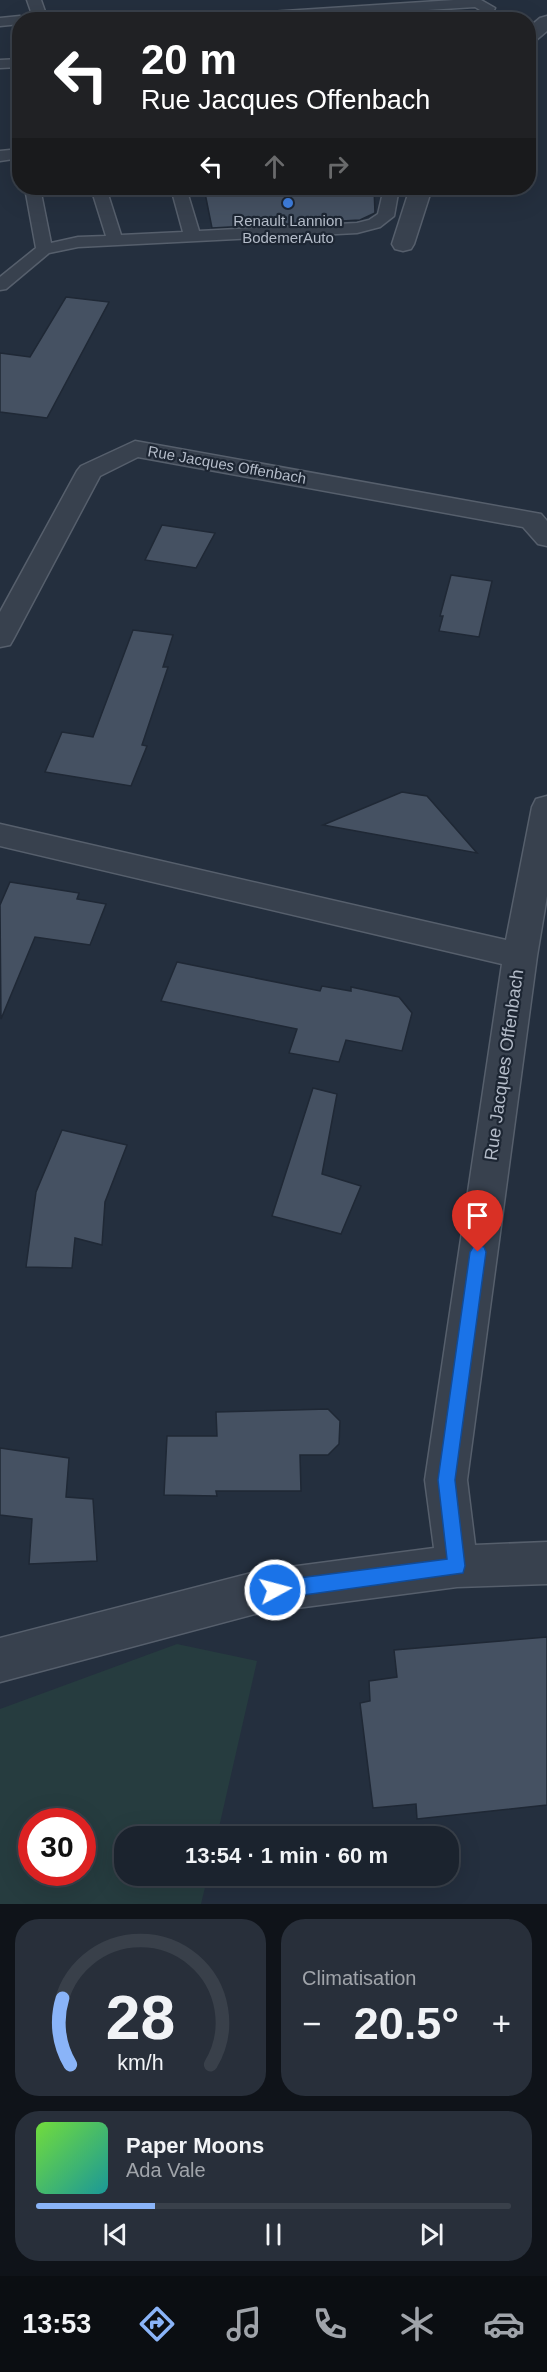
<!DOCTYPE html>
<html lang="fr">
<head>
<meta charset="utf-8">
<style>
  body { margin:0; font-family:Helvetica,sans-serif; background:#282f3a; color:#f1f3f6; height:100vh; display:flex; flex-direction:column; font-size:22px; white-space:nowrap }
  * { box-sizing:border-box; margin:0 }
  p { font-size:20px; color:#a0a4aa }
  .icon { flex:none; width:33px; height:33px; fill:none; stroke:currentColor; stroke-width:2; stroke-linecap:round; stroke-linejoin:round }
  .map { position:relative; height:1904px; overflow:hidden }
  .drawer { display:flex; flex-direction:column; gap:15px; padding:15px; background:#0f1319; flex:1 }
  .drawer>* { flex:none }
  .hud { position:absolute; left:12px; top:12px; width:524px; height:183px; border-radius:24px; box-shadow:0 6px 24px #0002,0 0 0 2px #39404a; background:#202124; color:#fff; overflow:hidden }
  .speed { position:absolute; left:18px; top:1808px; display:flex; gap:12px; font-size:30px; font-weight:700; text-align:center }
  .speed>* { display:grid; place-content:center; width:78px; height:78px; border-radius:50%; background:#1b232e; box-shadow:0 6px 24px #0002,0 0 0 2px #39404a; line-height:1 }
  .speed .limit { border:9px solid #d22; background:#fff; color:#111 }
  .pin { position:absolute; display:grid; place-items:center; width:51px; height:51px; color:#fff; margin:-62px -26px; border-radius:50% 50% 50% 0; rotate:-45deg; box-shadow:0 0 6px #0007 }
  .pin .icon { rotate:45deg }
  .me { position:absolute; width:66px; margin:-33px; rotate:83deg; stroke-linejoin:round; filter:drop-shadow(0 0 4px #0008) }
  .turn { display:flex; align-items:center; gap:21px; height:126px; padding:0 30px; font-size:27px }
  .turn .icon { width:78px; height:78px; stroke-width:2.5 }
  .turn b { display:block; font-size:42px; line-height:51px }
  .lanes { display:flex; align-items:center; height:57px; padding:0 30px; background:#0003; justify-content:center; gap:30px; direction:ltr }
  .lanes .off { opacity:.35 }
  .big { font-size:45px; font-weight:700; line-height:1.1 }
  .drawer .tile { flex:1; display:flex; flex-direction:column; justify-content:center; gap:9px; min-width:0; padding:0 21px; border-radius:24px; background:#282f3a }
  .drawer .dial { align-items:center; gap:0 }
  .dial svg { height:156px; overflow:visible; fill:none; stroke:#39404a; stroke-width:7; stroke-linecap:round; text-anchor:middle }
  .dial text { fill:#f1f3f6; stroke:none }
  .song { display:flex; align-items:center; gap:18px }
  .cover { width:72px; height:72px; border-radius:9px; background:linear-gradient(135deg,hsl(100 70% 55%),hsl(180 70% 35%)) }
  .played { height:6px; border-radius:3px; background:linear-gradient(90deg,#8ab4f8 25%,#39404a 25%) }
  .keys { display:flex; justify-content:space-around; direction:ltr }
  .heat { display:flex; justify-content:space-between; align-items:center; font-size:33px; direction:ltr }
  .drawer .tiles { flex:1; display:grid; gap:15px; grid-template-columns:1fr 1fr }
  .tile:last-child { grid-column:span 2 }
  .trip { position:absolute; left:114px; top:1826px; width:345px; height:60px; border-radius:24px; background:#1b232e; box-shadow:0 6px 24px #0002,0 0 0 2px #39404a; font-weight:700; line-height:60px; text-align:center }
  .dock { display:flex; height:96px; justify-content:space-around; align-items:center; background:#0b0e12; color:#a0a4aa }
  .dock .icon { width:42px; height:42px }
  .dock .on { color:#8ab4f8 }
  .dock b { font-size:27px; color:#f1f3f6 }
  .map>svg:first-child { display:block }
  .green { fill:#263c3f; fill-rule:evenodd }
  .building { fill:#455162; stroke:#1f2835; stroke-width:1.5 }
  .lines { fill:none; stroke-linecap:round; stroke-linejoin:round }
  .service-casing { stroke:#565f6c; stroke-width:3 }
  .minor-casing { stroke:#565f6c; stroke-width:3 }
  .service { fill:#38414e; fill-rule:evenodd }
  .minor { fill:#38414e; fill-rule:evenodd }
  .route { fill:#1a73e8; stroke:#114b97; stroke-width:1.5 }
  .shop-dot { fill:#3f7fe0; stroke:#1d2633; stroke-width:2 }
  .labels { text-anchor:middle; stroke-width:4.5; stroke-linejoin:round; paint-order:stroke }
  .far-poi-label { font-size:15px; fill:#b4bcc9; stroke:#1d2633 }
  .far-street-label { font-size:15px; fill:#b4bcc9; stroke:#1d2633 }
  .street-label { font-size:18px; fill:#b4bcc9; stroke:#1d2633 }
</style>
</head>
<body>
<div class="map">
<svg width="547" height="1904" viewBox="0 0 547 1904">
  <rect width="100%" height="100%" fill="#242f3e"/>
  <path class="green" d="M177,1644l80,17 -40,175h-93v39h84l-7,29h-201v-195zM32,1821h50v51h-50z"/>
  <g class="building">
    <path d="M204,188h170l1,25 -15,7 -148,8z"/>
    <path d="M66,297l43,5 -62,116 -47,-6v-59l30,4z"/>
    <path d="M162,525l53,8 -19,35 -51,-8z"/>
    <path d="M451,575l41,6 -13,56 -40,-6 4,-15h-3z"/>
    <path d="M133,630l40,5 -10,32h5l-26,78 5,1 -16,40 -86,-14 17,-40 31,5z"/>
    <path d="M402,792l25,4 50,57 -154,-28z"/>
    <path d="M10,882l69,11 -2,6 29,5 -16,41 -55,-8 -34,82 -1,-114z"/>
    <path d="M177,962l143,29 2,-5 29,5v-4l48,10 13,16 -10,38 -56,-11 -7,22 -50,-9 8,-24 -136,-28z"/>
    <path d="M313,1088l24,6 -15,80 39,12 -20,48 -69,-18z"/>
    <path d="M62,1130l65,15 -22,57 -3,43 -27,-7 -3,30 -46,-1 10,-75z"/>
    <path d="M328,1409l12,12 -1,23 -11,11h-28l1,36h-85l1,5 -53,-1 3,-59h50l-1,-24z"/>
    <path d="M0,1448l69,10 -3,39 27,2 4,62 -68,3 3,-45 -32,-4z"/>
    <path d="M547,1637v168l-130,14 -1,-15 -43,4 -13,-105 10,-2 -1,-20 28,-4 -3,-27z"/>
  </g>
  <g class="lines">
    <g class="service-casing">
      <g id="service">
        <path d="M27,0h14l7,20h-14z"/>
        <path d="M454,0h27l14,8 -6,12h-14l5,-10 -5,-3 -206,13h-69l7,-4z"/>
        <path d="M20,16l7,4h-7v4l-20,2v-8z"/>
        <path d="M20,59v8l-20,1v-8z"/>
        <path d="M20,149v9l-20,3v-10z"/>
        <path d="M25,188h15l11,55 27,-6 28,-1 -15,-48h15l15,47 62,-3 -12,-44h15l13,43 158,-8 12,-3 9,-6 6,-26h15l-5,28 -14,11 -23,6 -279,14 -29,6 -43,36 -6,1v-13l36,-29z"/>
      </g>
    </g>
    <g class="minor-casing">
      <g id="minor">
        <path d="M547,16v15l-12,10 -7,2v-15l12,-10z"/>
        <path d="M410,188h22l-18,56 -3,5 -8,2 -8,-2 -3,-5z"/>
        <path d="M135,441l406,73 6,7v25l-9,-2 -15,-17 -385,-70 -38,19 -86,162 -4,7 -10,2v-35l77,-141 4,-5z"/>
        <path d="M547,796v100l-10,60 -70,524 8,65 72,-3v42l-90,3 -198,26 -259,69v-44l259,-67 175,-23 -9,-68 77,-516 -502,-118v-22l506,116 26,-133 4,-8z"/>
      </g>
    </g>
    <use href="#service" class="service"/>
    <use href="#minor" class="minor"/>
  </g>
  <path class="route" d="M478,1245l6,2 2,5 -31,228 10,86 -2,7 -188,26 -6,-3 -2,-6 2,-6 6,-3 172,-22 -9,-79 32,-228 3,-5z"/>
  <circle class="shop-dot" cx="288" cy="203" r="6"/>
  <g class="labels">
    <g class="far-poi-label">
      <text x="288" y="226">Renault Lannion<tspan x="288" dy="17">BodemerAuto</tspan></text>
    </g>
    <g class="far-street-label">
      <text transform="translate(227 465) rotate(10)" y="5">Rue Jacques Offenbach</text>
    </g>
    <g class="street-label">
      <text transform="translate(504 1065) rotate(-82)" y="6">Rue Jacques Offenbach</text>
    </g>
  </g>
</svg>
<div class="speed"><div class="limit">30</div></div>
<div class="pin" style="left:478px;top:1252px;background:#d93025"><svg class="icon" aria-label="arrive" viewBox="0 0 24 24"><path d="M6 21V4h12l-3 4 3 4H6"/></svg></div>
<svg class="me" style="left:275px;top:1590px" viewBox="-20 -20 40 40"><circle r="17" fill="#1a73e8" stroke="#fff" stroke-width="3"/><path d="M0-11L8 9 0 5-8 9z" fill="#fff"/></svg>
<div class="trip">13:54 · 1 min · 60 m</div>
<div class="hud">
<div class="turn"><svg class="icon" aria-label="left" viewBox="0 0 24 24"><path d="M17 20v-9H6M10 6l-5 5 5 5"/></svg><div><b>20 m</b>Rue Jacques Offenbach</div></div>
<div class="lanes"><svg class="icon" aria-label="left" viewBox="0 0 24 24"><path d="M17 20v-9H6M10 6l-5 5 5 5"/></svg><svg class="icon off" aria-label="ahead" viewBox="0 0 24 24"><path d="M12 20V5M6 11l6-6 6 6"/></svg><svg class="icon off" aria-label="right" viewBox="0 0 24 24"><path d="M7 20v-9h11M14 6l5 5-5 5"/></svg></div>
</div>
</div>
<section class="drawer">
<div class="tiles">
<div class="tile dial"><svg viewBox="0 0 100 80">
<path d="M14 69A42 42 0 1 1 86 69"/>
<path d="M14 69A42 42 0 0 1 10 35" stroke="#8ab4f8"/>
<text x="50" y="56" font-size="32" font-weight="700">28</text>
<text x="50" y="72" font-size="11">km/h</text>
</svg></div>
<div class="tile"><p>Climatisation</p>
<div class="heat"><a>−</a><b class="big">20.5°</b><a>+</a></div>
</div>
<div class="tile">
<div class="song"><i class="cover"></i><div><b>Paper Moons</b><p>Ada Vale</p></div></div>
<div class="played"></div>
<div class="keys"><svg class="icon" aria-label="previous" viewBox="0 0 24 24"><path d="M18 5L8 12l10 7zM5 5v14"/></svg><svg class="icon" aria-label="pause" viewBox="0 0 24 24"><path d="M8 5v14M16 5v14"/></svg><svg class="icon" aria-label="next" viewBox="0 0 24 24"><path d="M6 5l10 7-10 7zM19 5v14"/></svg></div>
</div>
</div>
</section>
<nav class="dock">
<b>13:53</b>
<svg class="icon on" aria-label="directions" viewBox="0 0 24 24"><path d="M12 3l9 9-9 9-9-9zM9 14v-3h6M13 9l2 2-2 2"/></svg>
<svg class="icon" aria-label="music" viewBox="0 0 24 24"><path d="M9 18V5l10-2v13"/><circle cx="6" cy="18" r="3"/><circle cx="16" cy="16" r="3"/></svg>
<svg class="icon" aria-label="phone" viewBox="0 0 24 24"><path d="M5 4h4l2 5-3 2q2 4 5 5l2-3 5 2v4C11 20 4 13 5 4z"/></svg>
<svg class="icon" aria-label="climate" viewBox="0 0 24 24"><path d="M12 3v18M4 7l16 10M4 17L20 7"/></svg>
<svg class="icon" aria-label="car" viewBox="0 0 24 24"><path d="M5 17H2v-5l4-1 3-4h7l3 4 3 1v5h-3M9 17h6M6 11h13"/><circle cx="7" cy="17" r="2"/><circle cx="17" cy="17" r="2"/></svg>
</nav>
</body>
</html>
